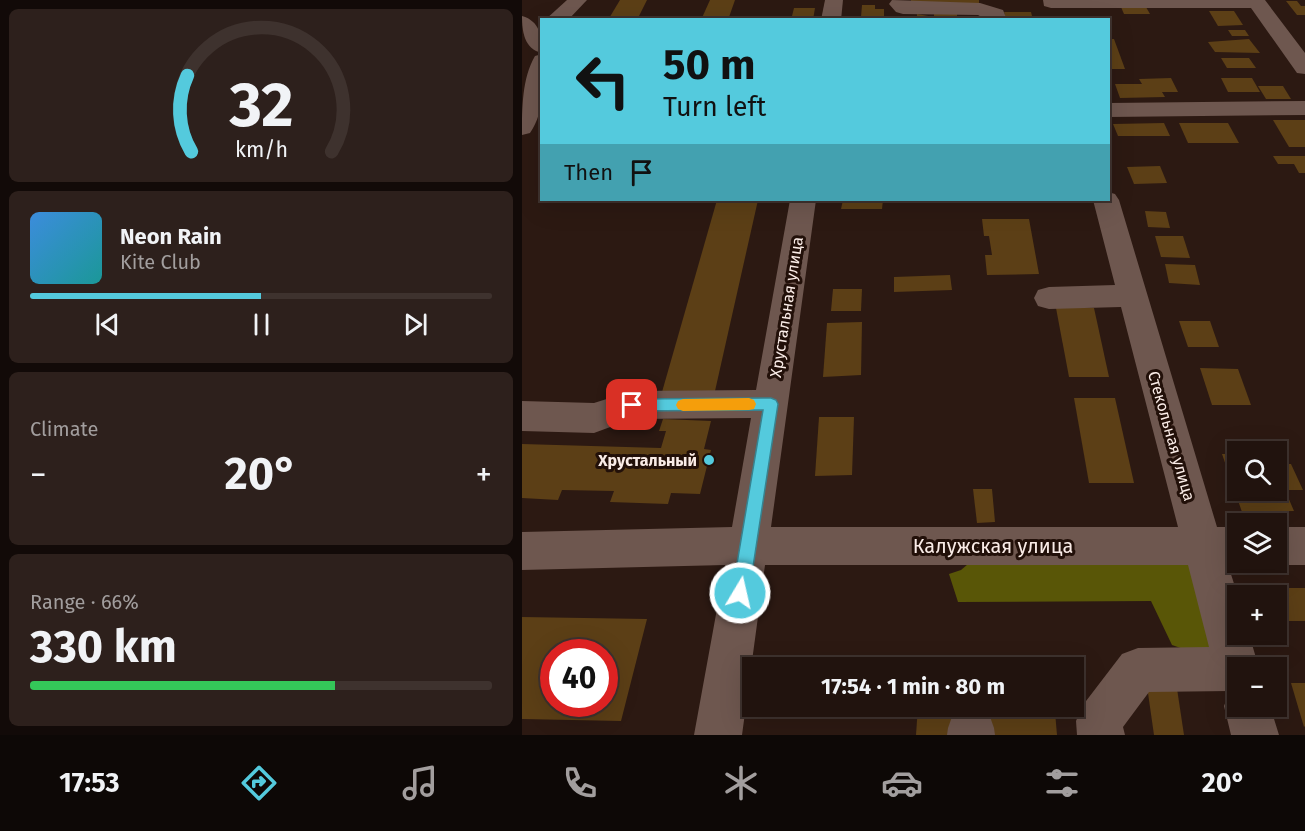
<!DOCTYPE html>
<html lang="en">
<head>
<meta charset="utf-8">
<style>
  body { margin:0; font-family:"Fira Sans",sans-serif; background:#2d201c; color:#f1f3f6; height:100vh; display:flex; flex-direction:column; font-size:22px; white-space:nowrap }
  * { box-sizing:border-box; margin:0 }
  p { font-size:20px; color:#a29e9e }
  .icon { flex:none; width:33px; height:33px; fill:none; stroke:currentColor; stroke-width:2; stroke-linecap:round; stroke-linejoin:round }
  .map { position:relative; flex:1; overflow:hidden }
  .details { display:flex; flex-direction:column; gap:9px; padding:9px; background:#120a08; width:522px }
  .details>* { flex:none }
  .hud { position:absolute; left:18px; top:18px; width:570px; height:183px; border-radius:0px; box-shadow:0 6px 24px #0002,0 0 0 2px #3e322e; background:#54cadd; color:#111; overflow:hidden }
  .fabs { position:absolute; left:705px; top:441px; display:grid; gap:12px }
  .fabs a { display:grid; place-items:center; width:60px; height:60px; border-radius:0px; background:#21130e; box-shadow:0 6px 24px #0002,0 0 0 2px #3e322e; font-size:30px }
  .speed { position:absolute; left:18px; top:639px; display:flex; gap:12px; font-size:30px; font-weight:700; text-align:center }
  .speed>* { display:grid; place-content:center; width:78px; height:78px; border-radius:50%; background:#21130e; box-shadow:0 6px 24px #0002,0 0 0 2px #3e322e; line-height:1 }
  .speed .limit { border:9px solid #d22; background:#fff; color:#111 }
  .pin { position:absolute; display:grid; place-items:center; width:51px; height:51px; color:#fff; margin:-26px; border-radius:12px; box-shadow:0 3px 9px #0006 }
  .me { position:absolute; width:66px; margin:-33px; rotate:9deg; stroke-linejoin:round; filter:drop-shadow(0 0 4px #0008) }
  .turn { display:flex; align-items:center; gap:21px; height:126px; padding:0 24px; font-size:27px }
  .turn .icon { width:78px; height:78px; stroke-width:2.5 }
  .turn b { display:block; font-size:42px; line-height:51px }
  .then { display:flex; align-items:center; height:57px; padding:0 24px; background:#0003; gap:12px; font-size:22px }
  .big { font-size:45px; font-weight:700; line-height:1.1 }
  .details .tile { flex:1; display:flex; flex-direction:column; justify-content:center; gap:9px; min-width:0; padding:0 21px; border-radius:9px; background:#2d201c }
  .details .dial { align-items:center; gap:0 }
  .dial svg { height:156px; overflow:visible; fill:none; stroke:#3e322e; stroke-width:7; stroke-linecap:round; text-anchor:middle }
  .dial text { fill:#f1f3f6; stroke:none }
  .song { display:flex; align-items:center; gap:18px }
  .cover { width:72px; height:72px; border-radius:9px; background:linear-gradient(135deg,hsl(210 70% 55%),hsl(180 70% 35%)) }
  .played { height:6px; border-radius:3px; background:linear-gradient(90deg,#54cadd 50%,#3e322e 50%) }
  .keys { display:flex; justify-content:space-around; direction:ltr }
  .heat { display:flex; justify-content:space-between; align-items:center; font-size:33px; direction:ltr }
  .charge { height:9px; border-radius:4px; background:linear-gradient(90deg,#34c759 66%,#3e322e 0) }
  .trip { position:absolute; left:220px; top:657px; width:342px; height:60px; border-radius:0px; background:#21130e; box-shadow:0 6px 24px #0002,0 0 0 2px #3e322e; font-weight:700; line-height:60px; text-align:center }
  .dock { display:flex; height:96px; justify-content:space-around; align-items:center; background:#0d0806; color:#a29e9e }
  .dock .icon { width:42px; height:42px }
  .dock .active { color:#54cadd }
  .dock b { font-size:27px; color:#f1f3f6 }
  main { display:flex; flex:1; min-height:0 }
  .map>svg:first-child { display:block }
  .forest { fill:#595607 }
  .building { fill:#5c3f16; fill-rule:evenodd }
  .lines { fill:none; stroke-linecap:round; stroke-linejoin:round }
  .minor { fill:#6e574f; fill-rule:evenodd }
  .route { fill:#54cadd; stroke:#378390; stroke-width:1.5 }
  .slow { fill:#f59e0b }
  .poi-dot { fill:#54cadd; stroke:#221009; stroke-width:2 }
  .labels { text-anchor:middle; stroke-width:6; stroke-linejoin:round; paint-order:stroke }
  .street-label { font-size:16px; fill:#faece7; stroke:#221009 }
  .poi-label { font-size:16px; font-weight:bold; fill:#faece7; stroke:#221009; text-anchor:end }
  .near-street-label { font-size:20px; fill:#faece7; stroke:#221009 }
</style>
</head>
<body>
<main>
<section class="details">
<div class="tile dial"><svg viewBox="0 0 100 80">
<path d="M14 69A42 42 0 1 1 86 69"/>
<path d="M14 69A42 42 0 0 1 12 30" stroke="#54cadd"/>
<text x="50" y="56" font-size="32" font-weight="700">32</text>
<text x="50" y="72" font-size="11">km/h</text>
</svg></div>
<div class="tile">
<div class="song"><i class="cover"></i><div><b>Neon Rain</b><p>Kite Club</p></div></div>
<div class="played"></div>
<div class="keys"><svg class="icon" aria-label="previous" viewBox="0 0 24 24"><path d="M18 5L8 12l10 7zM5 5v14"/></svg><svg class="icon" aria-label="pause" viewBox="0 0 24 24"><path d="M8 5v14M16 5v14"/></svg><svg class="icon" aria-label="next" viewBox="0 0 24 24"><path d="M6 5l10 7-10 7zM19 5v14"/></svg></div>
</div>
<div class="tile"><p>Climate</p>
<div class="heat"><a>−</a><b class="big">20°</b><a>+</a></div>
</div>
<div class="tile"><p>Range · 66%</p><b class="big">330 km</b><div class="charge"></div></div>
</section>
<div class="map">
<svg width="783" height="735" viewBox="0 0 783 735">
  <rect width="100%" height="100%" fill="#2c1912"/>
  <path class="forest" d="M459,553l195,4 25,13 18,69 -10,19 -37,-13 -21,-44 -193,1 -9,-28 12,-4z"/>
  <g class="building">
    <path d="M98,0h27l-10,20h-29z"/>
    <path d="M188,0h25l-7,20h-27z"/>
    <rect x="389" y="0" width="68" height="5"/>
    <path d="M764,1h11l4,5h4v9h-8z"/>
    <path d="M340,5h13v4h9v8h-23z"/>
    <path d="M599,7h25l4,7h-26z"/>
    <path d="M272,8h21l-2,12h-22z"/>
    <path d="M687,11h25l9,14 -25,1z"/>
    <path d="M435,12v5h11l1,3h-52v-6l17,3v-3z"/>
    <path d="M482,12h27l2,8h-27z"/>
    <path d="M706,30h17l4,6h-17z"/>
    <path d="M586,39h6l11,30h-17z"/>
    <path d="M727,39l11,14 -45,-1 -7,-10z"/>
    <path d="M699,58h28l7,10h-29z"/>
    <path d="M649,78l7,14h-16l3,5 -45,1 -5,-14h27l-3,-5z"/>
    <path d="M699,78h31l8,14h-32z"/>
    <path d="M736,86h25l8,13h-25z"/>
    <path d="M751,120h32v27h-16z"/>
    <path d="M642,123l6,13h-52l-5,-12z"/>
    <path d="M657,123h49l11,20h-51z"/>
    <path d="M751,156h32v17h-6l-5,-9h-16z"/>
    <path d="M638,166l7,17 -33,1 -7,-17z"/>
    <path d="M195,200h41l-43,191 -53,1z"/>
    <path d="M321,200h40l-1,9h-41z"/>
    <path d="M623,211l21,1 4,16 -22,-1z"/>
    <path d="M460,219h47l10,55 -52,1 -2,-20h7l-3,-19h-5z"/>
    <path d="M633,236h28l7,22 -29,-1z"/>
    <path d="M643,264l30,1 5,20 -31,-2z"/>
    <path d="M428,275l2,15 -58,2v-15z"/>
    <path d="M311,289h29l-1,22h-30z"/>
    <path d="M534,308h38l15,69h-40z"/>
    <path d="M657,321h31l9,26h-31z"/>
    <path d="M340,322l-1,53 -38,2 4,-54z"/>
    <path d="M678,368l38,1 13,36h-39z"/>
    <path d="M552,398h41l19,85h-45z"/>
    <path d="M297,417h35l-2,58 -37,1z"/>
    <path d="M141,419l48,2 -7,28 7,1 -11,44 -29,-1 -3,11 -58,-2 4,-11 -52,-1 -4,10 -36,-2v-54l139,4 5,-17h-7z"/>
    <path d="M700,454h16v36h38v-26h15l12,26h-18l9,21 -52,1z"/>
    <path d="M451,489h19l3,33 -18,1z"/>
    <path d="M741,588h42v33h-29v-25h-10z"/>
    <path d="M0,617l125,2 -26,102 -99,-2zM32,652h50v52h-50z"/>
    <path d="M624,679l30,3 8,53h-30z"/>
    <path d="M769,683h14v43l-1,1z"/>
    <path d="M396,706h35l-1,29h-36z"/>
    <path d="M465,709l68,3 2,23h-69z"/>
  </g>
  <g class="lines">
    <g class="minor">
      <path d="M45,0h20l-19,20h-23z"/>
      <path d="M303,0h18l-2,20h-20z"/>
      <path d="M370,0l88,3 23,7 4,10h-20l-9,-5 -75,-1 -7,-2 -7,-8z"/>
      <path d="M521,0h222l40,53v21l-8,-1 -46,-65h-200l-7,-2z"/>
      <path d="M0,16c18,5 20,21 20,37 -18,-4 -20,-22 -20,-37z"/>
      <path d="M20,54c0,25 4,57 -12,79l-8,2c0,-26 0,-57 13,-79z"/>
      <path d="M783,101v14l-197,2v-14z"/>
      <path d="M586,192l7,2 4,6 98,327h21v35h7l-17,3 10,31v38h11l10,34h-21v38h32l9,29h-48l-7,-29 6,-15 -81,1 -26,35 2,8h-48l-1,-14 7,-16 39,-51 16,-6 71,-1 -21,-82h-423l-23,170h-48l31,-170 -203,5v-38l210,-5 19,-109 -119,1 -38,14 -72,-2v-30l72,2 38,-12 124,-1 34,-190h26l-45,327h407l-57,-220 -72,2 -11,-3 -4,-8 4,-8 11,-3 66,-2 -22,-85h15z"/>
      <path d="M754,527h29v38h-29l-7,-3h7z"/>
      <path d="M444,706h10l12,5 6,17 1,7h-48l1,-7 6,-17z"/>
    </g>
  </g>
  <path class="route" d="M249,398l5,2 2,4 -29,189 -3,6 -6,3 -6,-3 -2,-6 31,-183 -131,1 -5,-2 -2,-4 2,-4 5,-2z"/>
  <path class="slow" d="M227,398l5,2 2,4 -2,5 -5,1 -66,1 -5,-2 -2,-4 2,-4 5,-2z"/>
  <circle class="poi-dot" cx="187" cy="460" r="6"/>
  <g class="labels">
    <g class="street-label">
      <text transform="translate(264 307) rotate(-81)" y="6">Хрустальная улица</text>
      <text transform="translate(650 436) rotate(74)" y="6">Стекольная улица</text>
    </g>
    <g class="poi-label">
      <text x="175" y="466">Хрустальный</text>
    </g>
    <g class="near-street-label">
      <text x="471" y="553">Калужская улица</text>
    </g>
  </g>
</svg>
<div class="fabs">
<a><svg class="icon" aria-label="search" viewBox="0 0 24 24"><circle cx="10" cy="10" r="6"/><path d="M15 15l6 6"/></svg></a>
<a><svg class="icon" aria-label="layers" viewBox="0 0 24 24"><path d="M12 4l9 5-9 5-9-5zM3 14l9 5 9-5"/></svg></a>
<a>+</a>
<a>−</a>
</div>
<div class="speed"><div class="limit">40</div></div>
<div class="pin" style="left:110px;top:405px;background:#d93025"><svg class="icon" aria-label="arrive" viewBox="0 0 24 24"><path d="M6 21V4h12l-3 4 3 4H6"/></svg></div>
<svg class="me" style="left:218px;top:593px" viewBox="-20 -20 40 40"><circle r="17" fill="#54cadd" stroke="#fff" stroke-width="3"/><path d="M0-11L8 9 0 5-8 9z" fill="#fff"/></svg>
<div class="trip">17:54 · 1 min · 80 m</div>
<div class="hud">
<div class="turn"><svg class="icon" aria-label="left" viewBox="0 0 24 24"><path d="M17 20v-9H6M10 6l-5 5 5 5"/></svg><div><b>50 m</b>Turn left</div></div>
<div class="then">Then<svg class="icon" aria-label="arrive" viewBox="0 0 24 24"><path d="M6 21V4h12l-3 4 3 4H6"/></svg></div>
</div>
</div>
</main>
<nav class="dock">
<b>17:53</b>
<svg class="icon active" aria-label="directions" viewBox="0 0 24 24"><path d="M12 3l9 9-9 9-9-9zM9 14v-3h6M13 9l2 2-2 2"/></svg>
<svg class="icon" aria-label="music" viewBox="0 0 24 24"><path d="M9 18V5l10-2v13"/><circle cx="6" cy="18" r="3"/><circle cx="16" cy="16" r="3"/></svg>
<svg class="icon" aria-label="phone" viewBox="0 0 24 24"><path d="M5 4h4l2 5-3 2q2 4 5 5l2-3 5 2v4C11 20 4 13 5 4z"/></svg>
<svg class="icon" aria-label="climate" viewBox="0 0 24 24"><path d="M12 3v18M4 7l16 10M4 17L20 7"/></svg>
<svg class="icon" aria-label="car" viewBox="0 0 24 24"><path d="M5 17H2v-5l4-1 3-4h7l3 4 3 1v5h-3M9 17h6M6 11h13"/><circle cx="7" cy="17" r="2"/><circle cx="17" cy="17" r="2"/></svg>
<svg class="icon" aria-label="filters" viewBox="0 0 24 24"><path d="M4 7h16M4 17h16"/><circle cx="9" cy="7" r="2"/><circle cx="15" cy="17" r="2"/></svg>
<b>20°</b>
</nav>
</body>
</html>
